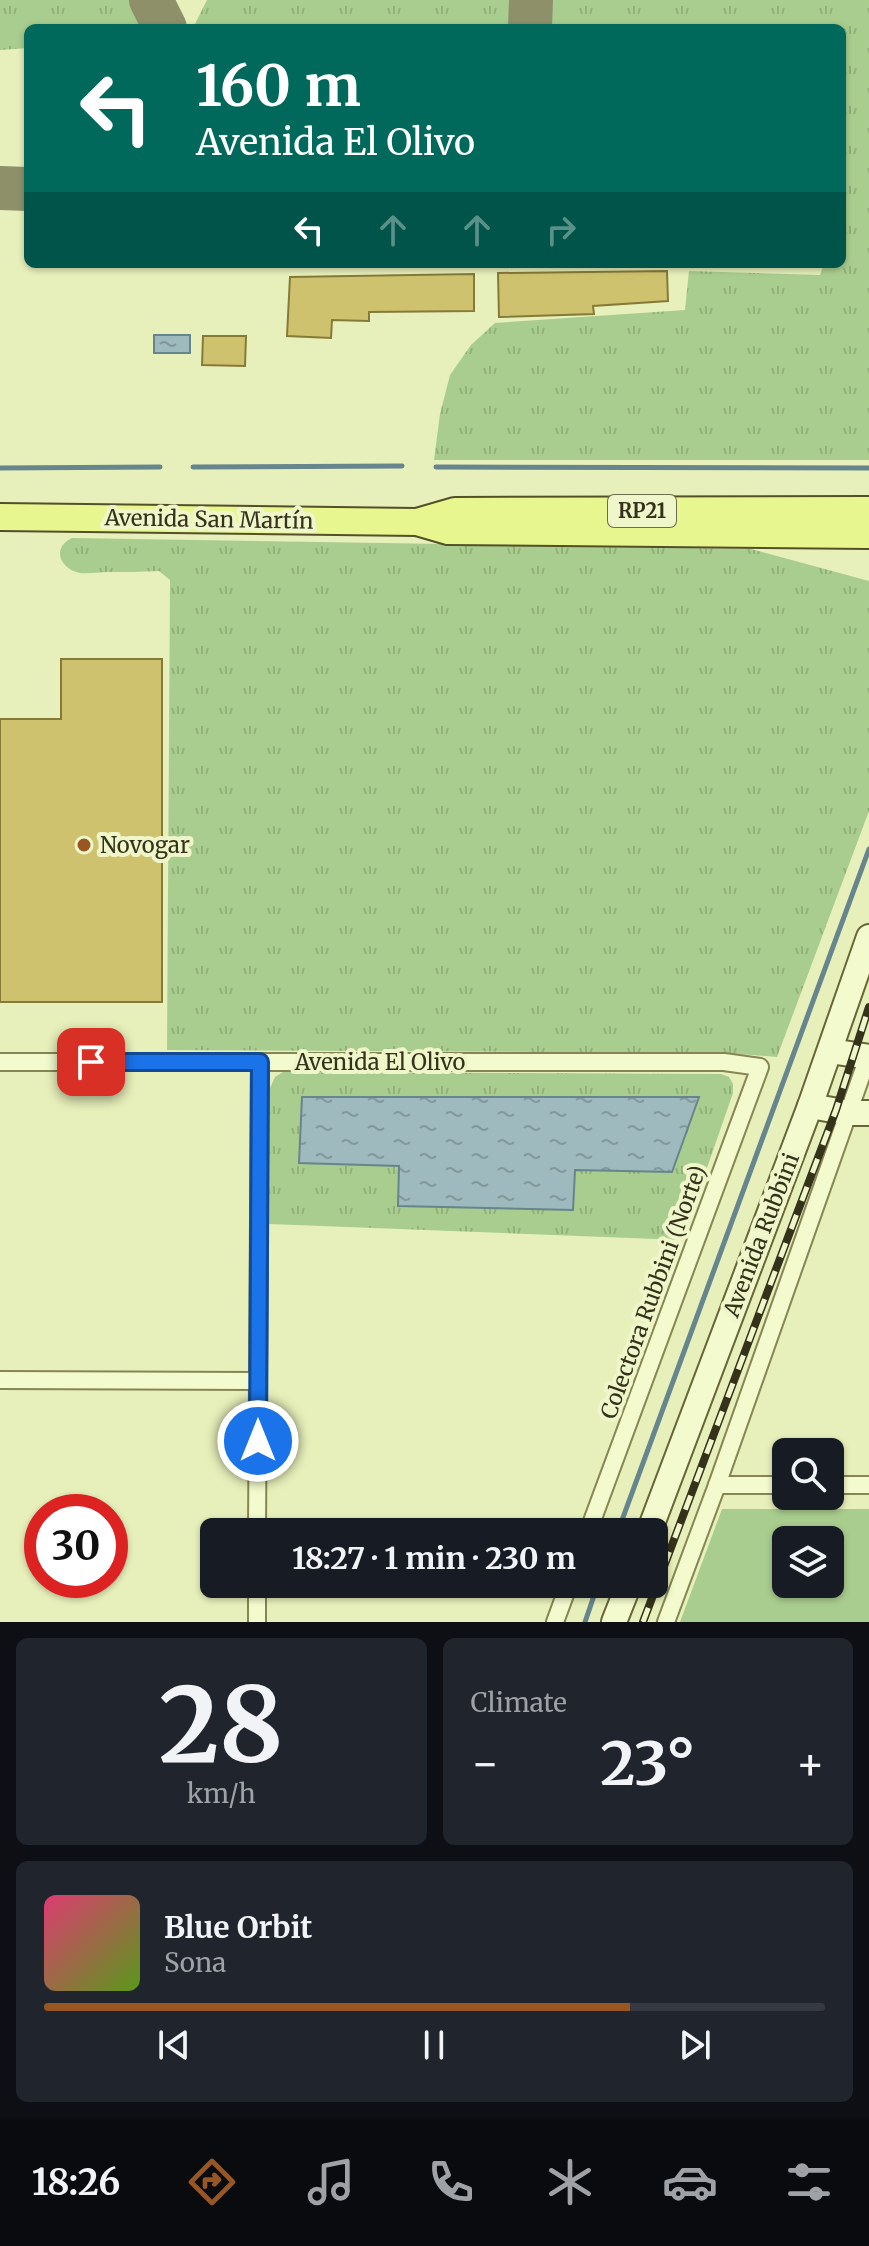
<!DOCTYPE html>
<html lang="en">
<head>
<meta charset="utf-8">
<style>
  body { margin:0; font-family:Merriweather,serif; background:#20242c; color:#f1f3f6; height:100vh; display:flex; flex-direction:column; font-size:30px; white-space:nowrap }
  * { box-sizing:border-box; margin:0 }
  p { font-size:26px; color:#9ea1a6 }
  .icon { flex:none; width:44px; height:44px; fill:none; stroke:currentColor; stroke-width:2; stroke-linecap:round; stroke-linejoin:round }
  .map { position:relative; height:1622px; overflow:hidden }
  .drawer { display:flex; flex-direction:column; gap:16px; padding:16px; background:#0d0f14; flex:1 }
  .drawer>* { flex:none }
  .guide { position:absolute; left:24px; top:24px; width:822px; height:244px; border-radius:12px; box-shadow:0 2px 6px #0004; background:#00695c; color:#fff; overflow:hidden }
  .buttons { position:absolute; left:772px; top:1438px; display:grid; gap:16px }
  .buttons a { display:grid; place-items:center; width:72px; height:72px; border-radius:12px; background:#171b24; box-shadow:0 2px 6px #0004; font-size:40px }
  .speed { position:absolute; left:24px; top:1494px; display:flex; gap:16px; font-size:40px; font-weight:700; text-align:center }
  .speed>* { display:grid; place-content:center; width:104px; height:104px; border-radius:50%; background:#171b24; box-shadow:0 2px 6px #0004; line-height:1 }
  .speed .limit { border:12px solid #d22; background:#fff; color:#111 }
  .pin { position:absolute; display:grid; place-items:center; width:68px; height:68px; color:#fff; margin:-34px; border-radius:16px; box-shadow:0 4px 12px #0006 }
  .me { position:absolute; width:88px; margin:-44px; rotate:0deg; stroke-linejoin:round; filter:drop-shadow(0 0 6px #0008) }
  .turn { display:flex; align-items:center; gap:28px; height:168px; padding:0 40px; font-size:36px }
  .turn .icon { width:104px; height:104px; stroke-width:2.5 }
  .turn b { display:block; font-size:56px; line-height:68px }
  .lanes { display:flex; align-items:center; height:76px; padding:0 40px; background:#0003; justify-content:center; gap:40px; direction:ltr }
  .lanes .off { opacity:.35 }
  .big { font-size:60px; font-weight:700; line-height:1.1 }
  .drawer .card { flex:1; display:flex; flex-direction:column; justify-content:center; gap:12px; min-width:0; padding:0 28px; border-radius:12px; background:#20242c }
  .drawer .dial { align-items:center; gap:0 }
  .dial b { font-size:104px; line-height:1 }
  .song { display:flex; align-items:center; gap:24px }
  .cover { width:96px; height:96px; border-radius:12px; background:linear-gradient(135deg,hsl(340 70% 55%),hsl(90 70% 35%)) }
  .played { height:8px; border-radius:4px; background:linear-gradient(90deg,#975622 75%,#363941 75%) }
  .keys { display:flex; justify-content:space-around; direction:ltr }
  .heat { display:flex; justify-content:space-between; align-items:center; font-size:44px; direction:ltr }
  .drawer .tiles { flex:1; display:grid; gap:16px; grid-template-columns:1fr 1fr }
  .card:last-child { grid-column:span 2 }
  .trip { position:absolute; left:200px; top:1518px; width:468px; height:80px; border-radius:12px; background:#171b24; box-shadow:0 2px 6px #0004; font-weight:700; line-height:80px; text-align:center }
  .dock { display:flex; height:128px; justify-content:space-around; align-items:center; background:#090b0e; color:#9ea1a6 }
  .dock .icon { width:56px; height:56px }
  .dock .on { color:#975622 }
  .dock b { font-size:36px; color:#f1f3f6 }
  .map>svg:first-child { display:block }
  .grass { fill:url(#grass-tufts) }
  .park { fill:#a9cd8e; fill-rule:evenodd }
  .water { fill:url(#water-ripples); stroke:#66858c; stroke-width:2 }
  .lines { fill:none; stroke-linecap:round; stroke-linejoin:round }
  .stream { stroke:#66858c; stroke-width:5 }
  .taxiway { stroke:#8e906a; stroke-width:44 }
  .building { fill:#cfc26e; stroke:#867a39; stroke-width:2 }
  .street-casing { stroke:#868554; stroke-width:20 }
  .secondary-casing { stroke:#676537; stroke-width:28 }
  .primary-casing { stroke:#534f29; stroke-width:30 }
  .street { stroke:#f3facd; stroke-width:16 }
  .secondary { stroke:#f3facd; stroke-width:24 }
  .primary { stroke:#e7f68e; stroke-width:26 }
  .rail-casing { stroke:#34321a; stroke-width:8 }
  .rail { stroke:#eff6c9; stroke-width:5; stroke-dasharray:15; stroke-linecap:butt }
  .route-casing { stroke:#114b97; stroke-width:20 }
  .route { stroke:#1a73e8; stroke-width:14 }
  .poi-dot { fill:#975622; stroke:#eff6c9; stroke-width:3 }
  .labels { text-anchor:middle; stroke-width:8; stroke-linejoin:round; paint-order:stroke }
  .shield { fill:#eff6c9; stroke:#6c6d4e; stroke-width:2 }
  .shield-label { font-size:20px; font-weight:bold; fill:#34321a }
  .street-label { font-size:22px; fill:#34321a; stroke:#eff6c9 }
  .poi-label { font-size:22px; fill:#34321a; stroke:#eff6c9; text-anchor:start }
</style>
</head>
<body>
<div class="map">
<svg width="869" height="1622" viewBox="0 0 869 1622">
  <defs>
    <pattern id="grass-tufts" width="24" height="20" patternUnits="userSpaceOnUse" patternTransform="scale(2)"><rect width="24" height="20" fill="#a9cd8e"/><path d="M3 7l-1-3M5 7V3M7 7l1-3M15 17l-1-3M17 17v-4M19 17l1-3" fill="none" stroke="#92b07a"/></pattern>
    <pattern id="water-ripples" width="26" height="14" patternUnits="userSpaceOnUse" patternTransform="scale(2)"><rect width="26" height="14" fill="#9fbabf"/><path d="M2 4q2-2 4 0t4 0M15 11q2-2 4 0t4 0" fill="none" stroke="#82989a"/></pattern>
  </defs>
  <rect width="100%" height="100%" fill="#e7efba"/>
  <g class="grass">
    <path d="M0,0h133l14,28h-119v20l-28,2z"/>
    <path d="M207,0h305l-1,28h-153v-3l-41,3h-124z"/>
    <path d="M549,0h320v460h-435l6,-46 10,-39 21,-30 24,-22 190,-13 4,-39 131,4 4,-11h18v-236h-293z"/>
    <path d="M72,538l679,11 118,32v230l-92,246 -50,-4 -560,-3 3,-470 -11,-9c-17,1 -35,1 -52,1 -8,0 -19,2 -27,1 -20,-4 -29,-25 -8,-35z"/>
    <path d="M283,1072l438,2 8,3 4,7v9l-51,147 -413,-16 1,-136 5,-11z"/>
  </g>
  <path class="park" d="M722,1509h147v113h-189zM786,1540h44v44h-44z"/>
  <g class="water">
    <rect x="154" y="335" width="36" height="18"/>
    <path d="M302,1097h397l-27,75 -97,-2 -2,40 -175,-4 1,-40 -100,-3z"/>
  </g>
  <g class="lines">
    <g class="stream">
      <path d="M193,467l209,-1"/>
      <path d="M436,467l433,1"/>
      <path d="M0,468l160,-1"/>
      <path d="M618,1531l251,-682"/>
      <path d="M585,1622l13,-38"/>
    </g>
    <g class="taxiway">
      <path d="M151,0l14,28"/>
      <path d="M530,28l1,-28"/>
      <path d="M0,188l28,1"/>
    </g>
  </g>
  <g class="building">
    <path d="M667,271l1,30 -75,5 1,8 -95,3 -1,-44z"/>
    <path d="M474,274v37l-105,1v9l-37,-1 -1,18 -44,-2 3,-59z"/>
    <path d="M203,336h43l-1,30 -43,-1z"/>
    <path d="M61,659h101v343h-162v-283h61z"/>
  </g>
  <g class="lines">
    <g class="street-casing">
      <g id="street">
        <path d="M0,1062h724l36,5 -172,465"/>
        <path d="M0,1380l258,1"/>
        <path d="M717,1485h69"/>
        <path d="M830,1485h39"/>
        <path d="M257,1532l3,-470"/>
        <path d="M257,1622v-38"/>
        <path d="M555,1622l14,-38"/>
        <path d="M666,1622l51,-137 151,-428"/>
      </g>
    </g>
    <g class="secondary-casing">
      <g id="secondary">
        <path d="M830,1051l39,6"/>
        <path d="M810,1106l40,7h19"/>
        <path d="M649,1532l161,-426 59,-169"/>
        <path d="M614,1622l15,-38"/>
      </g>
    </g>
    <g class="primary-casing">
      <g id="primary">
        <path d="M0,517l417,5 31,9 421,4"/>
        <path d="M417,522l38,-11 414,-1"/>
      </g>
    </g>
    <use href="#street" class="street"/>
    <use href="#secondary" class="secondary"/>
    <use href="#primary" class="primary"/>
    <g class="rail-casing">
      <path id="rail" d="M643,1622l193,-512 33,-103"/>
    </g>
    <use href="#rail" class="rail"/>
  </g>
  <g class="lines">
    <g class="route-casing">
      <path id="route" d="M91,1062h169l-2,379"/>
    </g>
    <use href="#route" class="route"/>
  </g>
  <circle class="poi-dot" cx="84" cy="845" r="8"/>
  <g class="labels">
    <rect class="shield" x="608" y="495" width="68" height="32" rx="6"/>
    <g class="shield-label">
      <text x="642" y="518">RP21</text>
    </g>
    <g class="street-label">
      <text transform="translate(209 519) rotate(1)" y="8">Avenida San Martín</text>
      <text x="380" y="1070">Avenida El Olivo</text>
      <text transform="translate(761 1235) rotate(-69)" y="8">Avenida Rubbini</text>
      <text transform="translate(653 1292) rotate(-70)" y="8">Colectora Rubbini (Norte)</text>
    </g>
    <g class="poi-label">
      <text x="100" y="853">Novogar</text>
    </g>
  </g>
</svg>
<div class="buttons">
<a><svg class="icon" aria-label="search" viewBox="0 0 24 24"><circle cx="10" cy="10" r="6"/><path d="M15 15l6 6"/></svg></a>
<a><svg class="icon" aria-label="layers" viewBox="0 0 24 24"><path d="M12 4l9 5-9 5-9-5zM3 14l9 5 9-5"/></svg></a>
</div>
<div class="speed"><div class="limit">30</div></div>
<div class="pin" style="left:91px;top:1062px;background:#d93025"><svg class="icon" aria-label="arrive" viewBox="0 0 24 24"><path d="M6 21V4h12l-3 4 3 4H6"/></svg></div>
<svg class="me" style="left:258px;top:1441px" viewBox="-20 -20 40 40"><circle r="17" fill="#1a73e8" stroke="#fff" stroke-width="3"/><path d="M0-11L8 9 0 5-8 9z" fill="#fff"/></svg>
<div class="trip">18:27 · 1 min · 230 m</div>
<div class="guide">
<div class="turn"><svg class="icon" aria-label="left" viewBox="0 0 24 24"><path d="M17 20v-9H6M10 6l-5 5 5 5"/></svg><div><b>160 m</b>Avenida El Olivo</div></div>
<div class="lanes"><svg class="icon" aria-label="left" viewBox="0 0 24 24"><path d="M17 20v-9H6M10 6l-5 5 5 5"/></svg><svg class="icon off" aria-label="ahead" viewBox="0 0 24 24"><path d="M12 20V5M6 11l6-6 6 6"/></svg><svg class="icon off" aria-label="ahead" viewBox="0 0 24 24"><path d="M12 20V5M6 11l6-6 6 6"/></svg><svg class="icon off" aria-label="right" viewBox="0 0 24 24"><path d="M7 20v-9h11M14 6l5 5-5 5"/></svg></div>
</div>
</div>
<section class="drawer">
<div class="tiles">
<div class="card dial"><b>28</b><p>km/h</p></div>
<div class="card"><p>Climate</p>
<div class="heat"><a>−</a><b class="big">23°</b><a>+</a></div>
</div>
<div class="card">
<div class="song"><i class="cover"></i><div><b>Blue Orbit</b><p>Sona</p></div></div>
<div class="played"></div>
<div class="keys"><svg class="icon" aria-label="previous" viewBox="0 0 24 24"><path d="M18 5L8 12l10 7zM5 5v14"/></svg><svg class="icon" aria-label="pause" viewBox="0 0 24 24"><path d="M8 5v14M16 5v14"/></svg><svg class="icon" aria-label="next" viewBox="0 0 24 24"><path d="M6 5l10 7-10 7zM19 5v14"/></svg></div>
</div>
</div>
</section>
<nav class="dock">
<b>18:26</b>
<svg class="icon on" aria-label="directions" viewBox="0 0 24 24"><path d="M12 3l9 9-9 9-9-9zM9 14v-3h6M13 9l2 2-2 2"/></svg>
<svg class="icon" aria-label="music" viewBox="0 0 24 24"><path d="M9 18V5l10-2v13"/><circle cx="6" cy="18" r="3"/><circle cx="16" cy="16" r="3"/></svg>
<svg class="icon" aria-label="phone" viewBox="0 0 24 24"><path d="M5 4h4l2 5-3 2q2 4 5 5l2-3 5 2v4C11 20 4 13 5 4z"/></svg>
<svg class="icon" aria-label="climate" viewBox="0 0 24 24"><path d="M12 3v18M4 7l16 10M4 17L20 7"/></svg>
<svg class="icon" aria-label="car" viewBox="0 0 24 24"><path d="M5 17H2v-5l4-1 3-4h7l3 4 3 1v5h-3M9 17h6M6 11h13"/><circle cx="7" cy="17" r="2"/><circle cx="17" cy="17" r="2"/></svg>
<svg class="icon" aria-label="filters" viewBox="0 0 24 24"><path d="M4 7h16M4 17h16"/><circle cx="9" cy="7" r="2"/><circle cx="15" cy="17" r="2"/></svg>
</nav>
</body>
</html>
